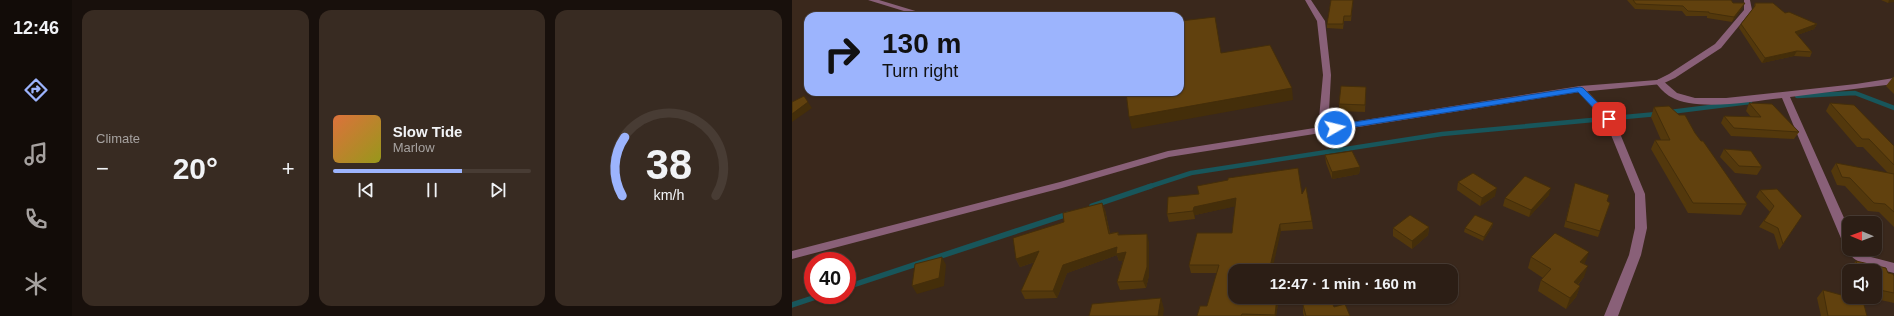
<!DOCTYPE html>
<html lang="en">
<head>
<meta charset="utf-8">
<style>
  body { margin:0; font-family:Helvetica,sans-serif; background:#382b22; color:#f1f3f6; height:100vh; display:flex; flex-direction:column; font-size:15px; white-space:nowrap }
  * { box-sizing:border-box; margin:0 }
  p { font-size:13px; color:#a6a2a0 }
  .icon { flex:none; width:22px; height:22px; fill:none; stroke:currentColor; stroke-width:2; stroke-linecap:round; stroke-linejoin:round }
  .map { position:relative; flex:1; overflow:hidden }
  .details { display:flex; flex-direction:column; gap:10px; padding:10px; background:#18100c; width:720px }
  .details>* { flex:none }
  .banner { position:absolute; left:12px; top:12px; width:380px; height:84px; border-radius:12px; box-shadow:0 1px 3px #0004,0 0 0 1px #483c34; background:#9cb4fd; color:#111; overflow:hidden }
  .needle { width:26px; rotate:271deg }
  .controls { position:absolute; left:1050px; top:216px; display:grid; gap:8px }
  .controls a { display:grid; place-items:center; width:40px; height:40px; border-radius:8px; background:#2c1e15; box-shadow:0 1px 3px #0004,0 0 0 1px #483c34; font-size:20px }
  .speed { position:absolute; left:12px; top:252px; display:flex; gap:8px; font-size:20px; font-weight:700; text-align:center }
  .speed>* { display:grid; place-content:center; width:52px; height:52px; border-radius:50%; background:#2c1e15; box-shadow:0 1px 3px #0004,0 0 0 1px #483c34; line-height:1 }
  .speed .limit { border:6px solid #d22; background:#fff; color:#111 }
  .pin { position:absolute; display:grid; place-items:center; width:34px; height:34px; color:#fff; margin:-17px; border-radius:8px; box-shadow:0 2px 6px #0006 }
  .me { position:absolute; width:44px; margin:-22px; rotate:82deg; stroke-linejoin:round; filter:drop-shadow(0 0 3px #0008) }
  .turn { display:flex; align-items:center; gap:14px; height:84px; padding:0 12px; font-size:18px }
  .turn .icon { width:52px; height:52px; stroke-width:2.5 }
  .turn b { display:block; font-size:28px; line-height:34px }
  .big { font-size:30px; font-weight:800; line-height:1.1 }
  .details .tile { flex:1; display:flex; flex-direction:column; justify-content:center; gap:6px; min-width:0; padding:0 14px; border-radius:12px; background:#382b22 }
  .details .dial { align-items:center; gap:0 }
  .dial svg { height:104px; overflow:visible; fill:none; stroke:#483c34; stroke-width:7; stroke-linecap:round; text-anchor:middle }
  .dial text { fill:#f1f3f6; stroke:none }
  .song { display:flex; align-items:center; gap:12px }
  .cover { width:48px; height:48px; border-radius:6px; background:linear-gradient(135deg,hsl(20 70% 55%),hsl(60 70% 35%)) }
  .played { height:4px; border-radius:2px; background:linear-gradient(90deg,#9cb4fd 65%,#483c34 65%) }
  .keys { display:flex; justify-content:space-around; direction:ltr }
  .heat { display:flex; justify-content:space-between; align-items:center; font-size:22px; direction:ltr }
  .details .tiles { flex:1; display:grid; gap:10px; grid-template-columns:repeat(3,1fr) }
  .trip { position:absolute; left:436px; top:264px; width:230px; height:40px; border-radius:12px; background:#2c1e15; box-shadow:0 1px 3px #0004,0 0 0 1px #483c34; font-weight:800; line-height:40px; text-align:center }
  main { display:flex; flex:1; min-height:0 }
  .tab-bar { display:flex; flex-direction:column; width:72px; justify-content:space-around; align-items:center; background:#120c08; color:#a6a2a0 }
  .tab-bar .icon { width:28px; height:28px }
  .tab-bar .current { color:#9cb4fd }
  .tab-bar b { font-size:18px; color:#f1f3f6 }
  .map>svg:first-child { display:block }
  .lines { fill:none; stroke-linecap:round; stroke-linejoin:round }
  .stream-far1 { stroke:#18565b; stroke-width:4.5 }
  .stream { stroke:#18565b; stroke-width:5.5 }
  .minor { fill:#896078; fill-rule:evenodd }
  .tertiary { fill:#896078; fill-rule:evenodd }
  .wall { fill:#53380c }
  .shaded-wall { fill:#442e0a }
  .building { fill:#61410e; stroke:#442e0a }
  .route { fill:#1a73e8; stroke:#114b97 }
</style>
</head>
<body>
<main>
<nav class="tab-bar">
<b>12:46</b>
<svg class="icon current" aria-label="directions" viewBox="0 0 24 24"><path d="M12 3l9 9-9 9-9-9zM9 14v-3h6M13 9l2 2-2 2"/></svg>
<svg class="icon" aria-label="music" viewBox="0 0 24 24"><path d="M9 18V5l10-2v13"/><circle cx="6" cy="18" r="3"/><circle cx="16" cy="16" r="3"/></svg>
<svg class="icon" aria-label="phone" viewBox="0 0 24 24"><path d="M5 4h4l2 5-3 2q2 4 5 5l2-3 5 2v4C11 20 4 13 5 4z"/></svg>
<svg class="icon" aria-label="climate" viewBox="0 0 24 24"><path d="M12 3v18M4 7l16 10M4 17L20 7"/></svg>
</nav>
<section class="details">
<div class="tiles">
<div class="tile"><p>Climate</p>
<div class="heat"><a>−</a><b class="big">20°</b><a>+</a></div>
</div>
<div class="tile">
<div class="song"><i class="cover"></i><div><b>Slow Tide</b><p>Marlow</p></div></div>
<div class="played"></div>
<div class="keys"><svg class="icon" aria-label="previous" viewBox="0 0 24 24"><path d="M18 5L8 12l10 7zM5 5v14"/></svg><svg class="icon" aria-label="pause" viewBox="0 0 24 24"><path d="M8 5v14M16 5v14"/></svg><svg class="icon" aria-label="next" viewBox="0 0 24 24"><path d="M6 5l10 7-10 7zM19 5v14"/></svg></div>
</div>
<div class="tile dial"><svg viewBox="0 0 100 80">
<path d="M14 69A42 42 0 1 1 86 69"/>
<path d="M14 69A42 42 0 0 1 16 24" stroke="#9cb4fd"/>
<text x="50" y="56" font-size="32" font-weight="700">38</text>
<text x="50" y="72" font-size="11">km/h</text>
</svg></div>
</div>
</section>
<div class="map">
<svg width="1102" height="316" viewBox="0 0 1102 316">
  <rect width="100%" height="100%" fill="#3a281c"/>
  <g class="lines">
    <g class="stream-far1">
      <path d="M1005,96l58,-3 39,15"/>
      <path d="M878,112l80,-10"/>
      <path d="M356,187l43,-14 251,-39 215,-20"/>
    </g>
    <g class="stream">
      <path d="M300,206l59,-20"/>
      <path d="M55,287l221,-73"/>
      <path d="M0,305l30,-10"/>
    </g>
    <g class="minor">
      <path d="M76,0h11l53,16h-12z"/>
      <path d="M513,0h6l14,21 6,54 -3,54 -5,3 -5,-3 5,-54 -6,-54z"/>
      <path d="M1102,78v6l-104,13 59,132v20h11l11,8 23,6v10c-17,-5 -39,-7 -48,-24l1,-2 -4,-4 -61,-145c-29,3 -85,14 -111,-1 -6,-3 -12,-10 -16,-15l4,-3 3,1 15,13 18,5h31l130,-14z"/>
      <path d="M788,86l3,1 31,32 31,75 2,34 -6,27 -23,61h-14l25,-61 6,-27v-34l-30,-74 -28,-29 -1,-2 1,-2z"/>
    </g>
    <path class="tertiary" d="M952,0h6l2,10 -31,38 -46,30 -13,6 -82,8 -411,65 -107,31 -270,71v-8l268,-69 108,-31 412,-65 77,-6 12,-6 46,-30 29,-34z"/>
  </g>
  <g class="wall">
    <path d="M561,0l-2,21h-7l-1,8 -16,-1v-4z"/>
    <path d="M835,0h104l2,3h12l-3,5 -10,14 -25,-4v-2h-21l-4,-5 -47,-2z"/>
    <path d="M1089,0h13l-6,3z"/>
    <path d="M963,3l62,21 -3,5 -17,6 15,17 -2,5 -16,-1 -32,7 -23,-35 2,-4 12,-15z"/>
    <path d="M1101,77h1v17l-8,-8z"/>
    <path d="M574,87l-1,25 -26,-1v-7z"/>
    <path d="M957,103l50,29 -5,7 -63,-3 -10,-13 3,-7 27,1 -5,-6z"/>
    <path d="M1038,103l64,43v81l-15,-15 -11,-1 -23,-25 -8,-1 -6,-14 5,-8 52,10 -25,-26h-6l-31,-36z"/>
    <path d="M862,107l41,26 52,71 -6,11 -53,-2 -37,-64 4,-9h6l-10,-23z"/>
    <path d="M932,149l38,18 -5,8 -22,-2 -15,-16z"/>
    <path d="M533,155l35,12 -1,7 -27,5 -6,-16z"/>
    <path d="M666,182l37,14 -15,10 -23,-16z"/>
    <path d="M783,183l32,18 3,2 -12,34 -34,-10z"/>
    <path d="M968,190l42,26 -23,34 -5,-16 -15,-7 11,-15 -14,-15z"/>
    <path d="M510,194l10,27 1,8 -32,2 -46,40 44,26 -3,19h-79l10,-10 10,-33h-26l-2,-8 43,-32 3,-27 -40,9v4l-26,3 -2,-8z"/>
    <path d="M757,195l-20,22 -26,-11 2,-8z"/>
    <path d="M310,203l3,7 5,23 8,-1 1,3 30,7v33l-3,13 -26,2 -3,-8 6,-22 -4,1 -2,-6 -50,18 -10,25 -32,1 -4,-8 14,-29 -15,5 -4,-8 48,-37z"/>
    <path d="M701,223l-1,4 -9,14 -19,-9 1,-4z"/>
    <path d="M637,227l-1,8 -16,14 -19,-13v-8z"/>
    <path d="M739,257l54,6 -1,1v13l-6,8 2,1 -4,11 -10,12 -28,-18 3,-11 2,-2 -15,-10z"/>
    <path d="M1064,261l32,12 6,3v27l-27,-6h8v-26h-25l-1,-2z"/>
    <path d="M1031,290l44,26h-46l-4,-18z"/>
    <path d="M511,305l31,2 16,9h-46l-1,-3z"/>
  </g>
  <g class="shaded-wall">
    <path d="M1097,0h5v2l-6,1z"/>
    <path d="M953,3l-3,5 -10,14 2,-5z"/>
    <path d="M1025,24l-3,5 -22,8 3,-5z"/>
    <path d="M1005,51l-3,5 -32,7 3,-5z"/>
    <path d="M500,88l1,12 -161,29 -3,-12z"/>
    <path d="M16,102l4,6 -20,14v-8z"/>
    <path d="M568,167l-1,7 -27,5v-7z"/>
    <path d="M705,188l-2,8 -15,10 2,-8z"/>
    <path d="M759,188l-2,7 -20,22 2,-7z"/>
    <path d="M444,198l1,8 -42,9v4l-2,-8 1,-4z"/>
    <path d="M310,203l3,7 6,31 -2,-7z"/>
    <path d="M701,223l-1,4 -9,14 1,-4z"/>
    <path d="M488,224l1,7 -9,40h-3z"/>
    <path d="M637,227l-1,8 -16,14v-8z"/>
    <path d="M355,234l2,8v33l-3,13 -3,-7z"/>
    <path d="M325,247l9,5 2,8 -9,1 -2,-6 -50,18 -10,25 -4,-7 10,-26z"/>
    <path d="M247,251l4,8 -23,8 -4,-8z"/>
    <path d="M797,252l-4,11 -9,10 4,-11z"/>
    <path d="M150,257l4,8 -2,21 -27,8 -5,-8z"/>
    <path d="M796,266l-4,11 -14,16 4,-11z"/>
    <path d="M788,286l-4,11 -10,12 4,-11z"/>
    <path d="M485,297h2l-3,19h-1z"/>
    <path d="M369,298l3,11 -1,7h-5z"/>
  </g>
  <g class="building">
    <path d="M539,0h22l-2,16h-7l-1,8h-16z"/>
    <path d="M841,0h98l2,3h12l-11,14 -25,-4v-1l-21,-1 -5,-5 -47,-2z"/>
    <path d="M963,3h18l12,10 4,-1 28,12 -22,8 17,20 -15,-1 -32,7 -24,-34 14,-18z"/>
    <path d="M423,17l6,36 49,-8 22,43 -163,29 -3,-25h54v-71z"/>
    <path d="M14,24h2v7z"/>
    <path d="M549,86l25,1 -1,18 -26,-1z"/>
    <path d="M12,96l4,6 -16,12v-12z"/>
    <path d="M957,103l23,1 27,28 -65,-4 -10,-12 37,1z"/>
    <path d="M1038,103l24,2 40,41v19l-25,-26h-7z"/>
    <path d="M877,106l10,9h6l10,18 6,8h2l44,63 -54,-1 -38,-63h15l-16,-33z"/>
    <path d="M932,149l27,2 11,16 -23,-1z"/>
    <path d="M560,151l8,16 -28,5 -7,-17z"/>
    <path d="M1044,163l58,11v38l-9,-8 -11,-1 -24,-25 -8,-1z"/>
    <path d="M506,168l4,26 4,-7 6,34 -32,3 -11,47h-34v26h42l-2,18 -33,-1 -1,2h-44l3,-10h7l12,-41h-30l8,-32h35l4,-35 -42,9 -1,4 -26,3 1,-17 31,-3 -2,-8 31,-6v-2z"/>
    <path d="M681,173l24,15 -15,10 -24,-16z"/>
    <path d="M733,176l26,12 -20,22 -26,-12z"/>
    <path d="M783,183l34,12 -2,6 3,2 -10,28 -34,-10z"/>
    <path d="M985,189l25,27 -19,28 -5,-16 -14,-7 10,-15 -14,-16z"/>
    <path d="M310,203l7,31 9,-2v3l29,-1v33l-4,14 -26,1 9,-30 -10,2 1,-7 -54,18 -10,26h-32l18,-40 -23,8 -3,-21 51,-16 -1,-9z"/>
    <path d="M618,215l19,12 -17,14 -19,-13z"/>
    <path d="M683,215l18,8 -9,14 -19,-9z"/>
    <path d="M763,233l34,19 -9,10 8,4 -14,16 6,4 -10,12 -29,-18 10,-11 -20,-12z"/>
    <path d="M150,257l-3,21 -27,8 3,-22z"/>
    <path d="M1064,261l30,7 2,5 5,1 1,2v17l-19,-4v-18h-15z"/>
    <path d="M1031,290l40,11 4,15h-39z"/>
    <path d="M369,298l-3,18h-69l3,-12z"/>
    <path d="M538,298l4,9 11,-3 5,12h-44l-3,-11z"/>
  </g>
  <path class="route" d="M788,87l3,1 29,29v4h-6l-28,-29 -243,38 -4,-2 4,-3z"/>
</svg>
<div class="controls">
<a><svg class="needle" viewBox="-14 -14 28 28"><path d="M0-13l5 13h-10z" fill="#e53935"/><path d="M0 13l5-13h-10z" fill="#a6a2a0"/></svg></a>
<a><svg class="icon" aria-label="sound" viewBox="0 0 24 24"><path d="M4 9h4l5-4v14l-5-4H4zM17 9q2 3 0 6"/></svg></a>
</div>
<div class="speed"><div class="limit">40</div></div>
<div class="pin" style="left:817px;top:119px;background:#d93025"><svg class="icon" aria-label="arrive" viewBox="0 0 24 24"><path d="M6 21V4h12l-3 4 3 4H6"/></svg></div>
<svg class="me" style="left:543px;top:128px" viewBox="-20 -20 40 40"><circle r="17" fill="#1a73e8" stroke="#fff" stroke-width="3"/><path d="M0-11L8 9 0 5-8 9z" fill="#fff"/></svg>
<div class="trip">12:47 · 1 min · 160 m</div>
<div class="banner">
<div class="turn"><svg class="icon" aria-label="right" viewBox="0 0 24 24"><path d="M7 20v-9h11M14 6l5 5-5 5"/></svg><div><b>130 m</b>Turn right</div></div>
</div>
</div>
</main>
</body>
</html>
